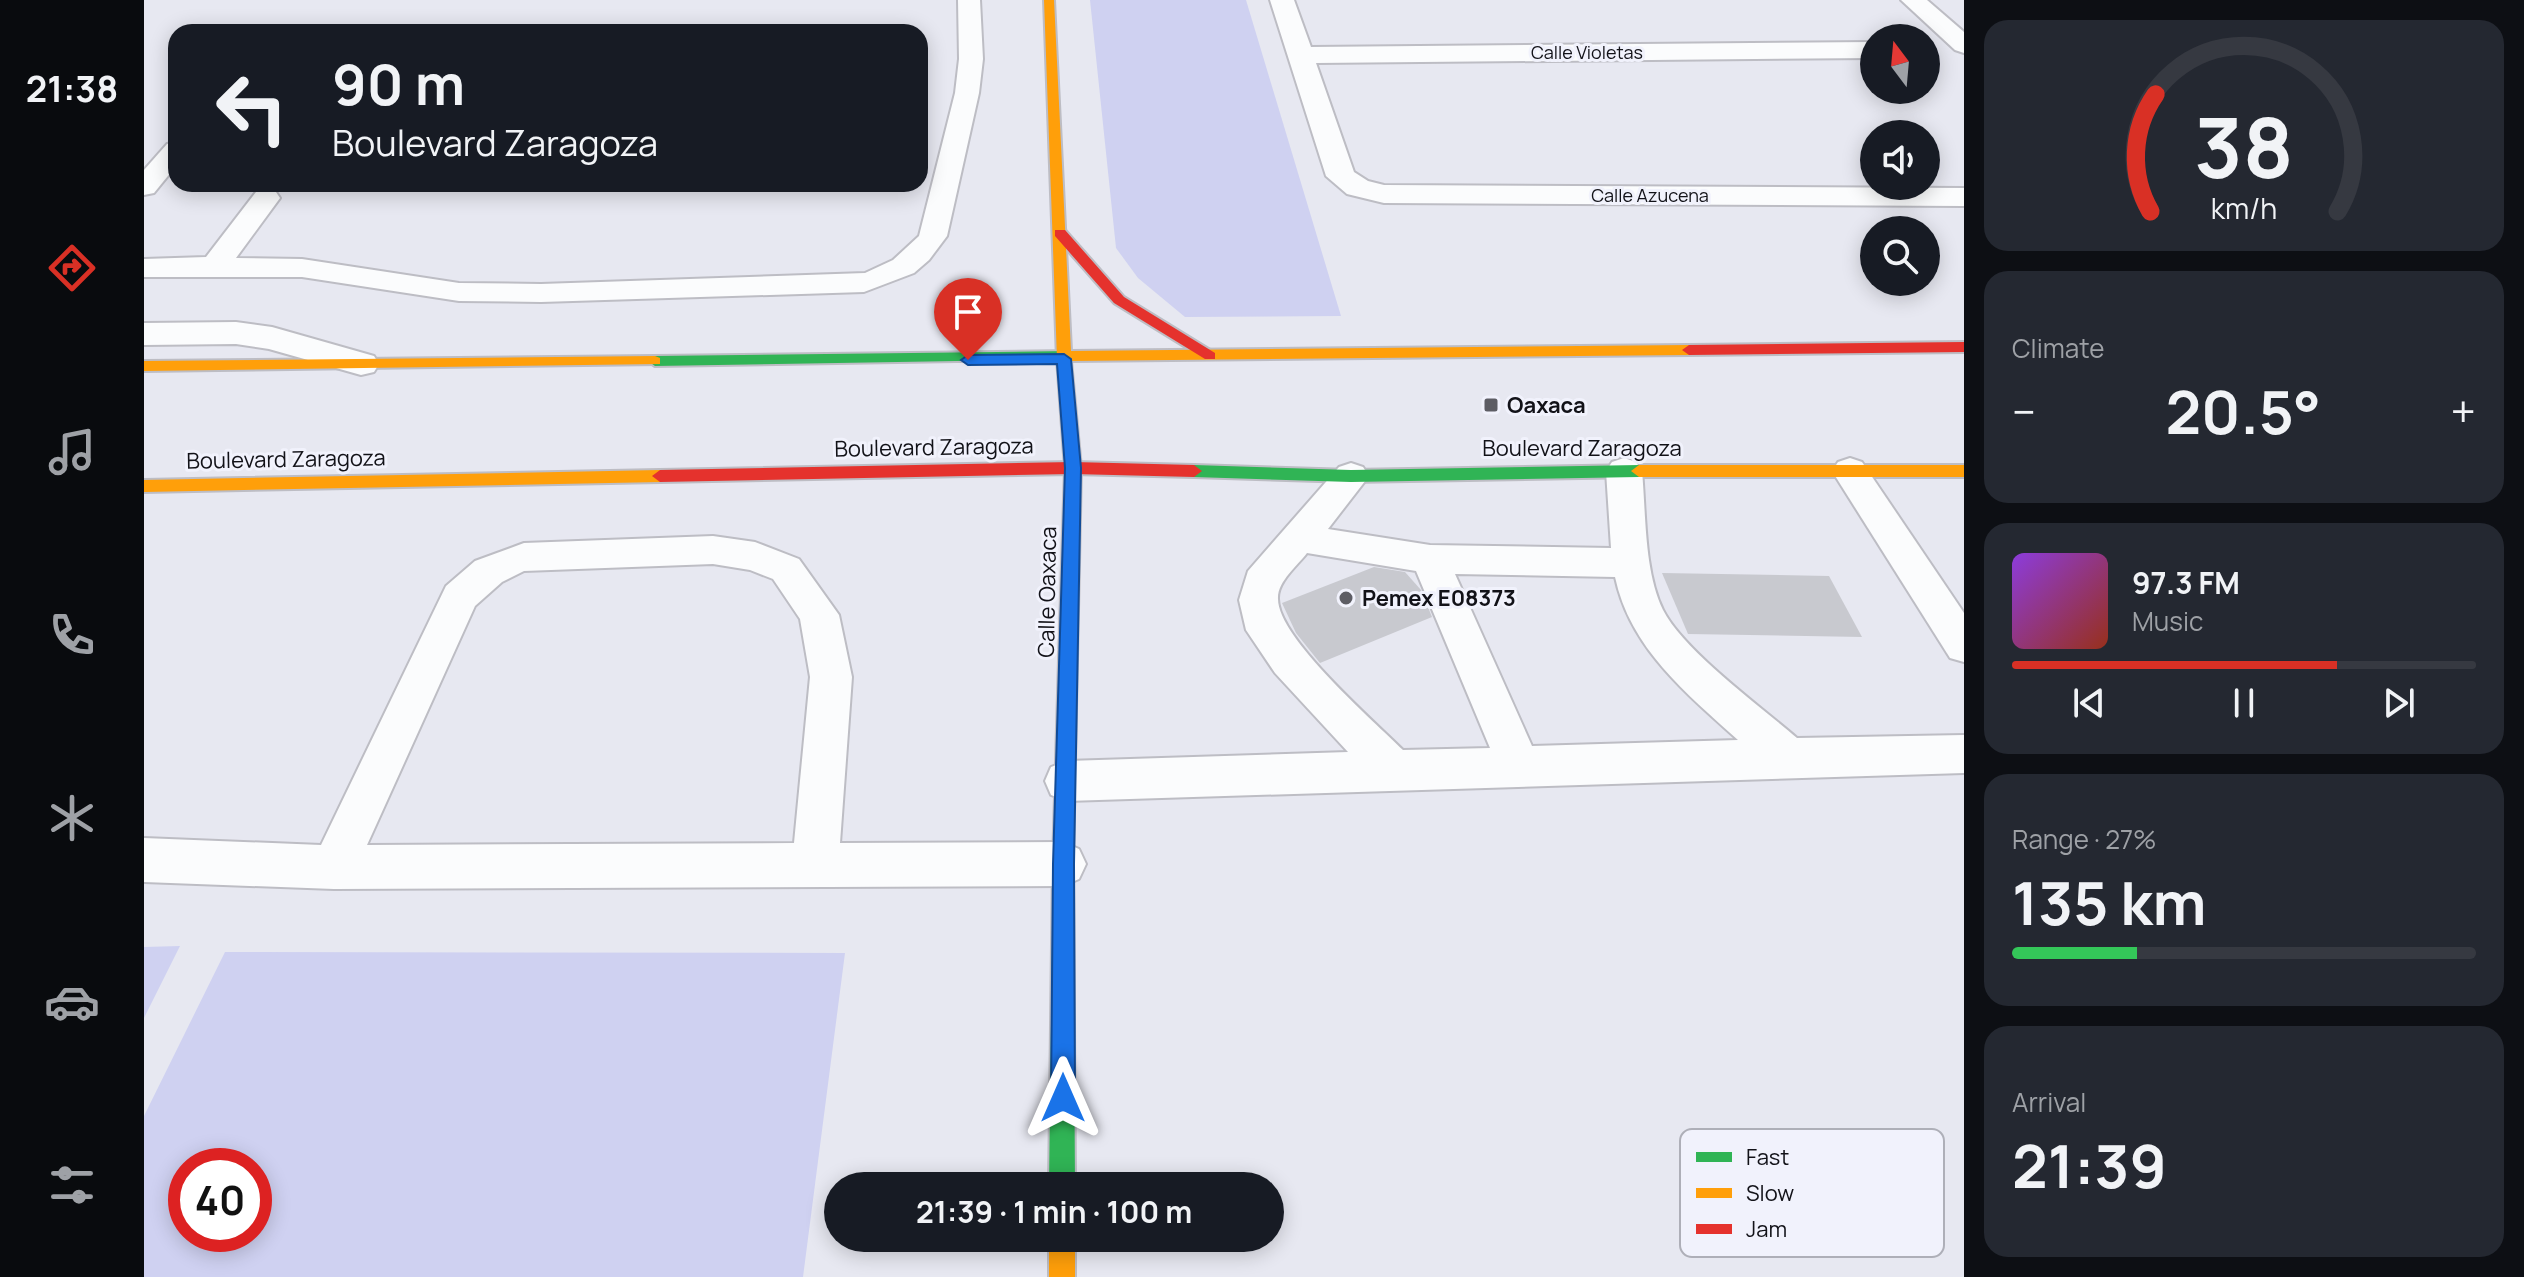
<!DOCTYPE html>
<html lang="en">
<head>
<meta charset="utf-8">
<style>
  body { margin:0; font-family:Manrope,sans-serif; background:#242831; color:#f1f3f6; height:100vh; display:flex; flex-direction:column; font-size:30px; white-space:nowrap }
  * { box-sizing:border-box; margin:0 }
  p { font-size:26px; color:#9ea1a6 }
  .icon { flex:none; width:44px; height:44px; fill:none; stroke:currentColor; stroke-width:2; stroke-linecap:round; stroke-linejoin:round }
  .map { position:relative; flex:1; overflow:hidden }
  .panel { display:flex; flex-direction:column; gap:20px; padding:20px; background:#0d0f14; width:560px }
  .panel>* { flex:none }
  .hud { position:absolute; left:24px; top:24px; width:760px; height:168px; border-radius:24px; box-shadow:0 4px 20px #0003; background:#171b24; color:#f1f3f6; overflow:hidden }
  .needle { width:52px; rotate:344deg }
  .fabs { position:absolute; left:1716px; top:24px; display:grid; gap:16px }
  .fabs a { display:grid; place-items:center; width:80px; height:80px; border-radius:50%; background:#171b24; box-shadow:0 4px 20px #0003; font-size:40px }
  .speed { position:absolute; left:24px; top:1148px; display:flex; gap:16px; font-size:40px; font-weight:700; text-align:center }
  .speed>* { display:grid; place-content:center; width:104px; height:104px; border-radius:50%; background:#171b24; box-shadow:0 4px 20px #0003; line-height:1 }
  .speed .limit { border:12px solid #d22; background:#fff; color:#111 }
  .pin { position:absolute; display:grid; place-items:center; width:68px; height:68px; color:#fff; margin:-82px -34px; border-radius:50% 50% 50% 0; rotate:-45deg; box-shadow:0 0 8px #0007 }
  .pin .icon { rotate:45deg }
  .me { position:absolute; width:88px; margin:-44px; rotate:0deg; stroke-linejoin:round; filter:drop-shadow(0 0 6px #0008) }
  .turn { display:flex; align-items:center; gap:28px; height:168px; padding:0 32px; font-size:36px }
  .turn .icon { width:104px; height:104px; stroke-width:2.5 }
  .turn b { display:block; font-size:56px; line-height:68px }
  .big { font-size:60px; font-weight:700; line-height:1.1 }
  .panel .card { flex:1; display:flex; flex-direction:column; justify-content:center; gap:12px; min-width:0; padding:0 28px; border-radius:24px; background:#242831 }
  .panel .dial { align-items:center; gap:0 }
  .dial svg { height:208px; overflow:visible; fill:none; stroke:#363941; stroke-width:7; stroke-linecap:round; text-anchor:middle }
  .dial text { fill:#f1f3f6; stroke:none }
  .song { display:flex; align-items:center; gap:24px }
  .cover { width:96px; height:96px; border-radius:12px; background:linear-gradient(135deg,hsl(270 70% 55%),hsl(10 70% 35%)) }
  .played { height:8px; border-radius:4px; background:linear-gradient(90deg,#d93025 70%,#363941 70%) }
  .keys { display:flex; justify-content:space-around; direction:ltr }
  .heat { display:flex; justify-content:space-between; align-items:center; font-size:44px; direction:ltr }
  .charge { height:12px; border-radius:6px; background:linear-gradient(90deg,#34c759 27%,#363941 0) }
  .trip { position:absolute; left:680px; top:1172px; width:460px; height:80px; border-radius:40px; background:#171b24; box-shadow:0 4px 20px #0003; font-weight:700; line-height:80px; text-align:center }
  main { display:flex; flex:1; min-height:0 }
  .dock { display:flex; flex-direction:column; width:144px; justify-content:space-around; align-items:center; background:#090b0e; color:#9ea1a6 }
  .dock .icon { width:56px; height:56px }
  .dock .active { color:#d93025 }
  .dock b { font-size:36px; color:#f1f3f6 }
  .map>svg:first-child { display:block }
  .green { fill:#cfd1f1; fill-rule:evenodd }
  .building { fill:#c8c9cf }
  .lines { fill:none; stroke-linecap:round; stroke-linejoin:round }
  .lane-casing { stroke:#bdbdc4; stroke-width:4 }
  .street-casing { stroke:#bdbdc4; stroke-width:4 }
  .fast-casing { stroke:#bdbdc4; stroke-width:4 }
  .slow-casing { stroke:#bdbdc4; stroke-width:4 }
  .jam-casing { stroke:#bdbdc4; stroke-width:4 }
  .lane { fill:#fbfcfd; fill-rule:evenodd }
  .street { fill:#fbfcfd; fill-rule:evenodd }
  .fast { fill:#30b455; fill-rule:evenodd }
  .slow { fill:#ff9f0a; fill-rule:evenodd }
  .jam { fill:#e5322d; fill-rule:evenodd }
  .route { fill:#1a73e8; stroke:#114b97; stroke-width:2 }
  .poi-dot { fill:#5d5d64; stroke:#f1f2fc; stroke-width:3 }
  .labels { text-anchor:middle; stroke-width:6; stroke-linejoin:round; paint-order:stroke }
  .far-street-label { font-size:18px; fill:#121218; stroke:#f1f2fc }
  .poi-label { font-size:22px; font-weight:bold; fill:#121218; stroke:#f1f2fc; text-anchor:start }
  .street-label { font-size:22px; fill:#121218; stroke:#f1f2fc }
  .key { fill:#f1f2fc; stroke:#aeafb8; stroke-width:2 }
  .key-label { font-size:22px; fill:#121218 }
</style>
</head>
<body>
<main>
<nav class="dock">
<b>21:38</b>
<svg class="icon active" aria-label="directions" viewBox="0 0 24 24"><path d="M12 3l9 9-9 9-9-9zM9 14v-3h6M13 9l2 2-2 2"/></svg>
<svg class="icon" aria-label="music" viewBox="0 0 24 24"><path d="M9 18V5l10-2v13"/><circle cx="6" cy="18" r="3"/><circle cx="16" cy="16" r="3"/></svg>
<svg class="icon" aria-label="phone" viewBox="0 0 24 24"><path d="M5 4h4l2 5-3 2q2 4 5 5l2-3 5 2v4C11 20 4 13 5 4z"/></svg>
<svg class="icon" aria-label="climate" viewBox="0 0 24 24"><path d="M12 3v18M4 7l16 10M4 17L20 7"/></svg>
<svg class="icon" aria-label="car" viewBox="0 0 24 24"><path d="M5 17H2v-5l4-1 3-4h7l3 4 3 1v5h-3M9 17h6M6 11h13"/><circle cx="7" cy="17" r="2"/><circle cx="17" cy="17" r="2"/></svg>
<svg class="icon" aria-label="filters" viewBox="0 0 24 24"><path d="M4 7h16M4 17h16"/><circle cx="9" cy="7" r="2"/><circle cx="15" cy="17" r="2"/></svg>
</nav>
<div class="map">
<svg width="1820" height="1277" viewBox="0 0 1820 1277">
  <rect width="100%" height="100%" fill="#e7e8f1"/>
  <g class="green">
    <path d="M946,0h156l95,316 -156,1 -47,-39 -22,-30z"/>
    <path d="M36,946l-36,72v-71z"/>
    <path d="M81,952l620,1 -42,324h-659v-161zM42,1166h68v68h-68z"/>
  </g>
  <g class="building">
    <path d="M1230,567l31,5 16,18 11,27 -112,46 -24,-30 -14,-30z"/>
    <path d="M1518,573l167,3 33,61 -174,-3z"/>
  </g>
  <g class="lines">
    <g class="lane-casing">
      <g id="lane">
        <path d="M814,0h22l3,59 -4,34 -32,143 -18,24 -15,13 -50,19 -323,10 -82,-1 -157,-24h-158v-18l62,-2 50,-65 10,-2 10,2 4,6 -44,60 66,1 157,24 82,1 324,-11 28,-13 26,-24 36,-143 4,-34z"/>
        <path d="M32,142v24l-22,27 -10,2v-25l23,-26z"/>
        <path d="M1480,458l12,4 6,9c4,43 2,100 21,139 20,40 98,97 134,128l167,-3v38l-897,28 -16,-6 -6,-14 6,-14 16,-6 281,-9 -73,-79 -29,-43 -7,-30 9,-29 91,-104 12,-4 12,4 6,9 -41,53 102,16 181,3 -5,-77 6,-9zM1163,553l109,18 74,177 -87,2c-29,-29 -125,-112 -125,-151 -1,-17 19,-33 29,-46zM1311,574l160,3c15,71 71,116 123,163l-206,6z"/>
        <path d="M1706,458l12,4 102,151v49l-14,-4 -118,-187 6,-9z"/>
        <path d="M569,536l42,6 44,17 40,56 13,62 -12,166 223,-1 16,7 7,15 -7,15 -16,7 -729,3 -190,-7v-44l177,7 125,-259 29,-25 49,-18zM569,564l37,6 23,9 27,40 10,58 -16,166 -427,2 108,-239 27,-24 22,-11z"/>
      </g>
    </g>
    <g class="street-casing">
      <g id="street">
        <path d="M1126,0h24l17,47 563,-5v16l-558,5 38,109 14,9 16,4 580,3v18l-580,-3 -37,-9 -21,-18z"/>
        <path d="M1757,0h26l37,32v21l-9,-3z"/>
        <path d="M92,322l36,5 102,29 5,8 -5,8 -13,3 -92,-26 -33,-5 -92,1v-22z"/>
      </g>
    </g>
    <g class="fast-casing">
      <g id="fast">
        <path d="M927,351l5,2v6l-421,7 -7,-5 7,-5z"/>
        <path d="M1050,465l157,5 288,-5 8,6 -8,6 -288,5 -157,-5 -8,-6z"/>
        <path d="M924,652l6,2 3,5 -4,205 2,322h-26l4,-322 6,-205 3,-5z"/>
      </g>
    </g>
    <g class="slow-casing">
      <g id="slow">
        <path d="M900,0h10l17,351 618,-6 7,5 -7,5 -618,6 10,107 -4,191 -3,5h-12l-3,-5 6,-191 -8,-109z"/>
        <path d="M511,356l5,2v6l-516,7v-10z"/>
        <path d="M1495,465h325v12h-325l-8,-6z"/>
        <path d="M516,470l8,6 -8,6 -516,10v-12z"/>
        <rect x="905" y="1238" width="26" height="39"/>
      </g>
    </g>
    <g class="jam-casing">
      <g id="jam">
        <path d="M911,230h10l59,67 91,56v6h-10l-91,-56 -59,-67z"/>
        <path d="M1820,342v10l-275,3 -7,-5 7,-5z"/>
        <path d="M929,462l121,3 8,6 -8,6 -121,-3 -413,8 -8,-6 8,-6z"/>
      </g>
    </g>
    <use href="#lane" class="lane"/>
    <use href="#street" class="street"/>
    <use href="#fast" class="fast"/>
    <use href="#slow" class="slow"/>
    <use href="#jam" class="jam"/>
  </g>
  <path class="route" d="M920,354l7,5 10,109 -7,396 1,234 -4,9 -8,3 -9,-3 -3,-9 2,-234 12,-396 -8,-104 -89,1 -7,-5 7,-5z"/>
  <g class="poi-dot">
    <rect x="1339" y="397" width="16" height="16" rx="4"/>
    <circle cx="1202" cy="598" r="8"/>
  </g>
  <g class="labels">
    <g class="far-street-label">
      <text x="1443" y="59">Calle Violetas</text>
      <text x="1506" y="202">Calle Azucena</text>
    </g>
    <g class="poi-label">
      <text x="1363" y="413">Oaxaca</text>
      <text x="1218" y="606">Pemex E08373</text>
    </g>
    <g class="street-label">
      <text transform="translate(790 447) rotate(-1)" y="8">Boulevard Zaragoza</text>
      <text x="1438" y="456">Boulevard Zaragoza</text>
      <text transform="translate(142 459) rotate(-1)" y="8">Boulevard Zaragoza</text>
      <text transform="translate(903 592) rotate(-89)" y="8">Calle Oaxaca</text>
    </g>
  </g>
  <rect x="1536" y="1129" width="264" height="128" rx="12" class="key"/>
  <rect x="1552" y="1152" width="36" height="10" fill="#30b455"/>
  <rect x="1552" y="1188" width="36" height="10" fill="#ff9f0a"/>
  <rect x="1552" y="1224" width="36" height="10" fill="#e5322d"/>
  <g class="key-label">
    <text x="1602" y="1165">Fast</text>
    <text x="1602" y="1201">Slow</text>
    <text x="1602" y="1237">Jam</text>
  </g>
</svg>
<div class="fabs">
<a><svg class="needle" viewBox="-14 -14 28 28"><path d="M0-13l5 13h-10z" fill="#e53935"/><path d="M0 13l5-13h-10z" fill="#9ea1a6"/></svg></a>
<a><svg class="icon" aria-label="sound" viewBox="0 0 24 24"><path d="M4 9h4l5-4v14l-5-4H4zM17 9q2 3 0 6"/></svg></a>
<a><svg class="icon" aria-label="search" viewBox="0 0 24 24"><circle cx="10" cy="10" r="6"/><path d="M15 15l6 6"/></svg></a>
</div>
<div class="speed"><div class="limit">40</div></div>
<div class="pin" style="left:824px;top:360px;background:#d93025"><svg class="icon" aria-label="arrive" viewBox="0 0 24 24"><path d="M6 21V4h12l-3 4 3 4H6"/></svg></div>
<svg class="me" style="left:919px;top:1098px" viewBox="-20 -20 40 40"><path d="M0-17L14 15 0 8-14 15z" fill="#1a73e8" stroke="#fff" stroke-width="4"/></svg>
<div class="trip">21:39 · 1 min · 100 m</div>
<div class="hud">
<div class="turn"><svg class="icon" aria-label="left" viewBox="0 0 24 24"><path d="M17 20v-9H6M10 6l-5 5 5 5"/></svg><div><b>90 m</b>Boulevard Zaragoza</div></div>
</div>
</div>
<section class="panel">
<div class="card dial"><svg viewBox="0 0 100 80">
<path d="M14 69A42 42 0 1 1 86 69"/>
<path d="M14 69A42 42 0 0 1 16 24" stroke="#d93025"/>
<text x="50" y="56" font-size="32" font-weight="700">38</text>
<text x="50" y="72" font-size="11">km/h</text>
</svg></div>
<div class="card"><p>Climate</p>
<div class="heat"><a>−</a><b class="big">20.5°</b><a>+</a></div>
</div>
<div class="card">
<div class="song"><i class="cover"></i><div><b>97.3 FM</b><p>Music</p></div></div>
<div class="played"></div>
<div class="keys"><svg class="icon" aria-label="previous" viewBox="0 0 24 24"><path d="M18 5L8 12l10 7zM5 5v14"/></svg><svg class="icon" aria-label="pause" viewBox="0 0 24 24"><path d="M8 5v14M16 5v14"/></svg><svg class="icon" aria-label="next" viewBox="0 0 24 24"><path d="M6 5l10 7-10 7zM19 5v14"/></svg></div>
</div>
<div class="card"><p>Range · 27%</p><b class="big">135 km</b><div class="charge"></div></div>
<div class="card"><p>Arrival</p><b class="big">21:39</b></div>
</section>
</main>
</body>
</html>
